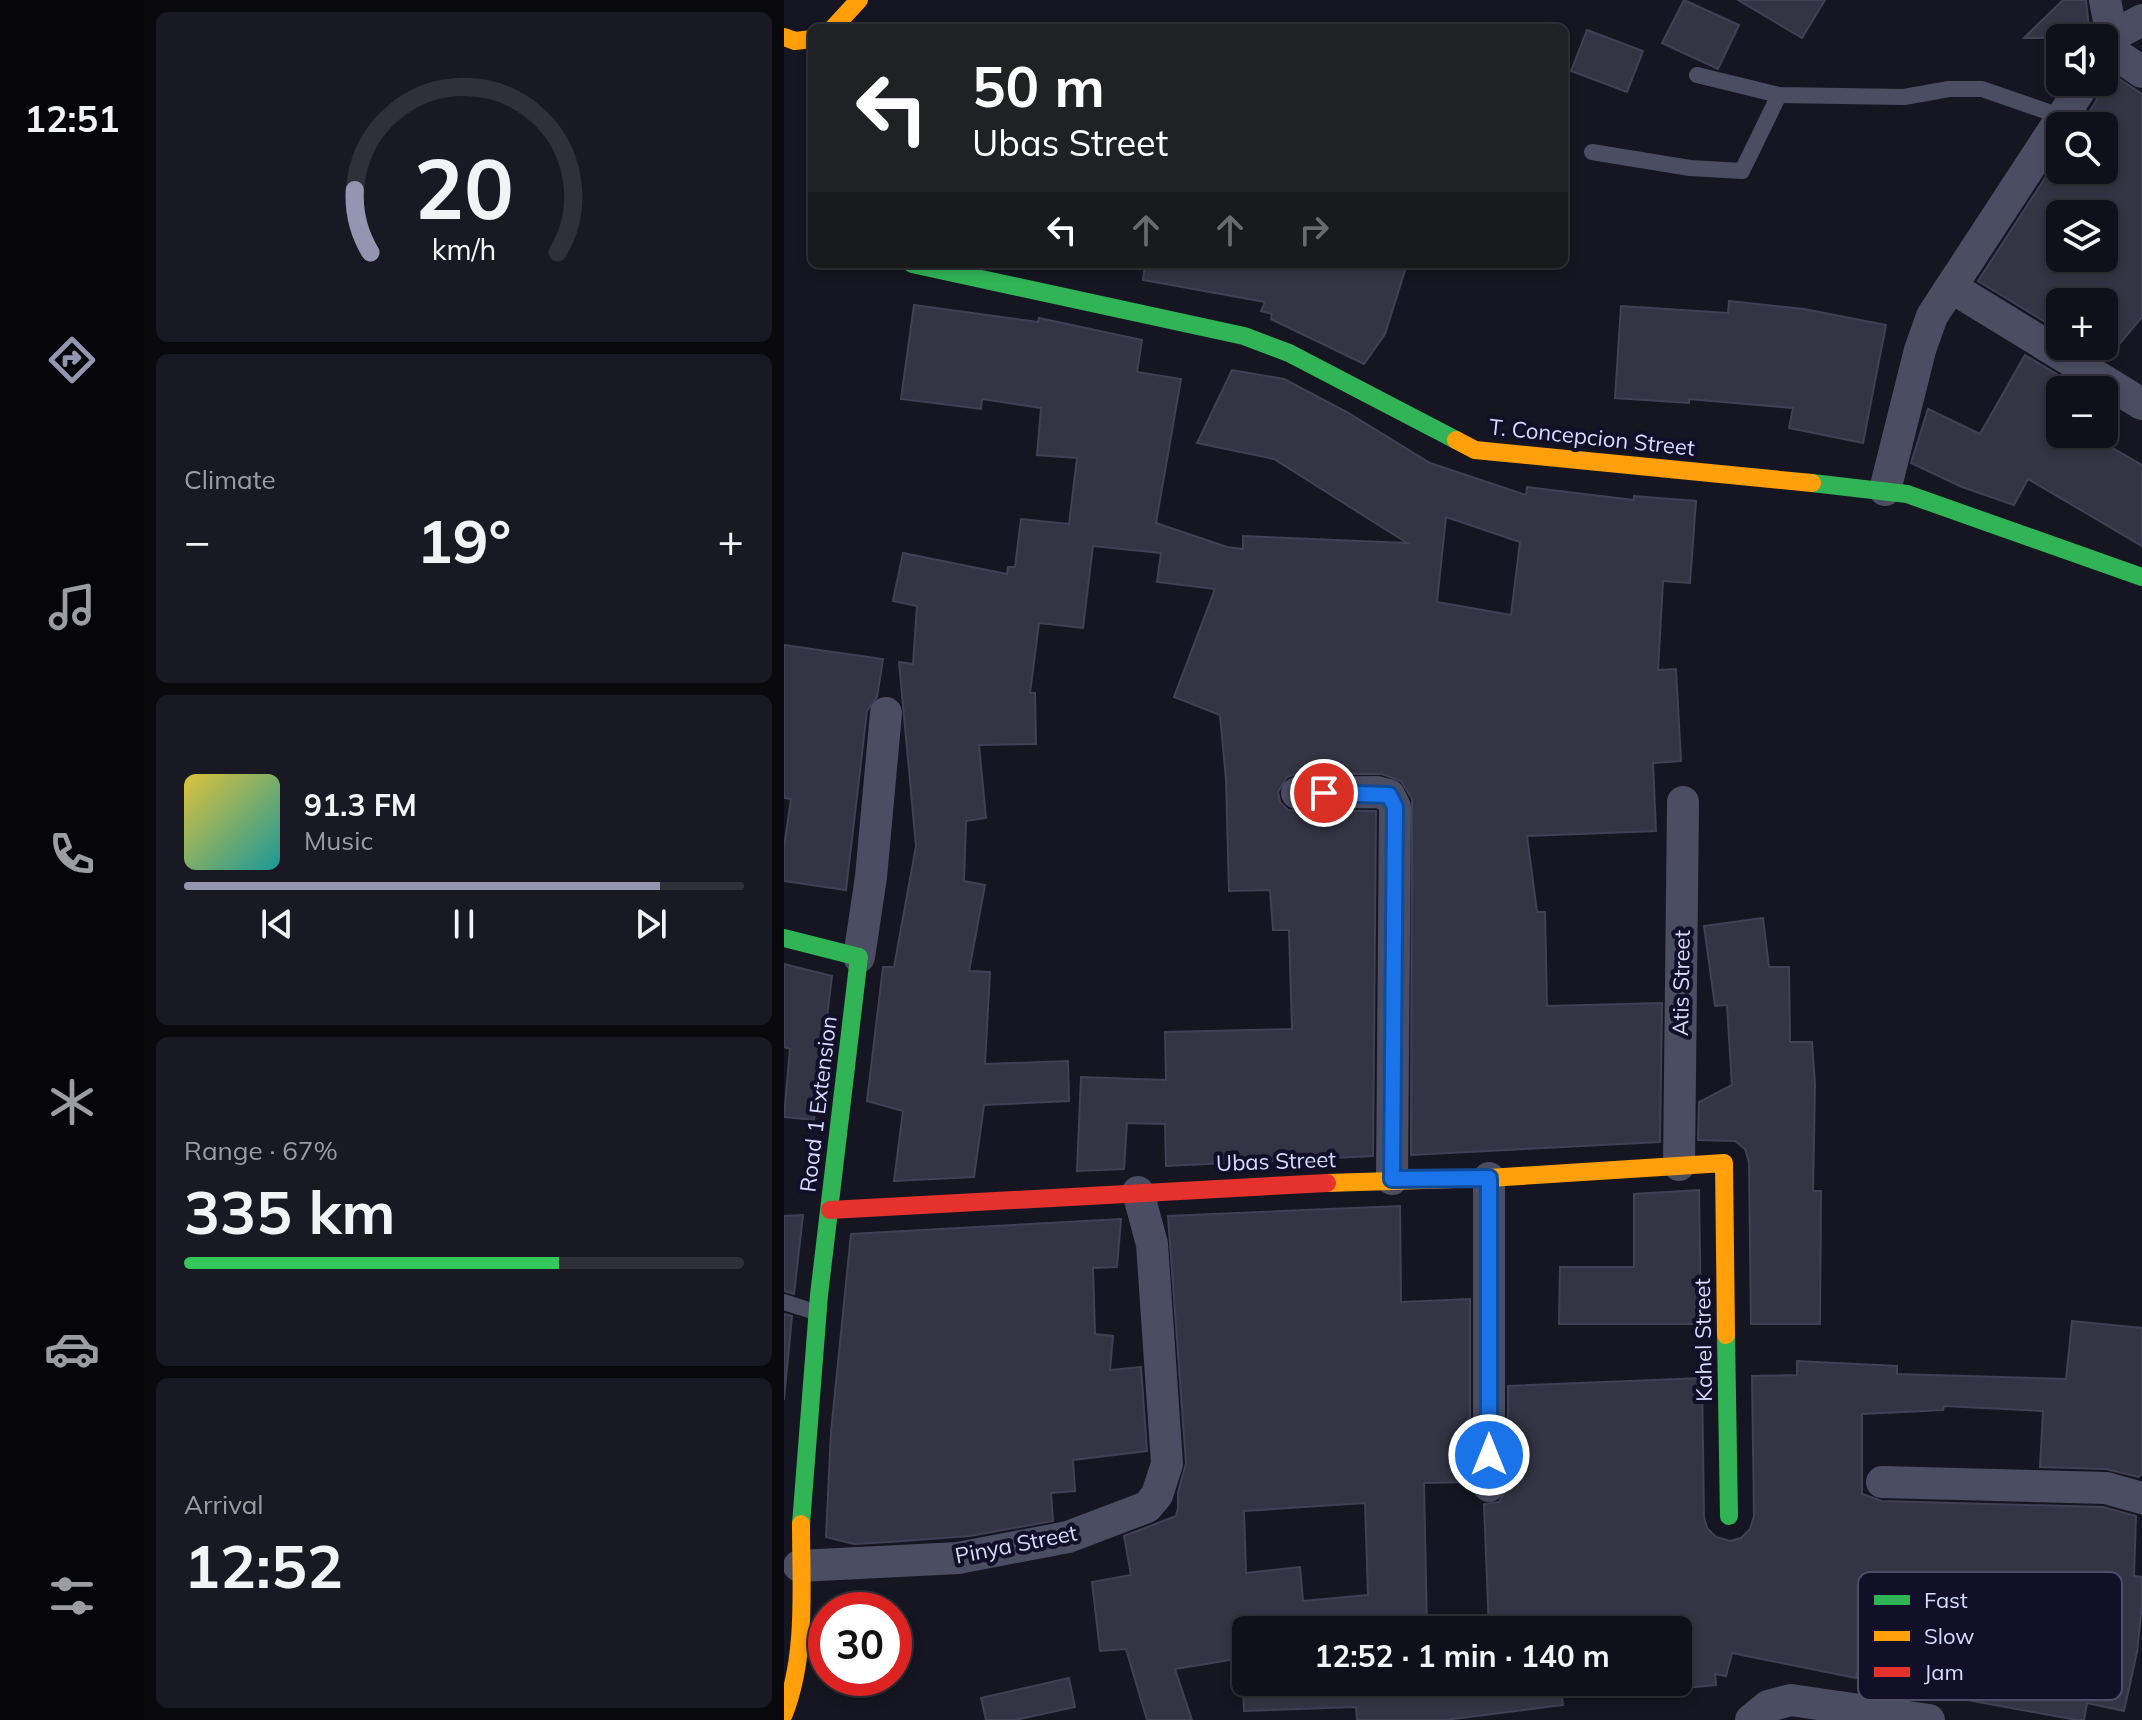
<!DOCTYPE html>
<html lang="en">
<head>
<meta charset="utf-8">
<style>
  body { margin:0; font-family:Mulish,sans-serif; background:#191923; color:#f1f3f6; height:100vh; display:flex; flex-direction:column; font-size:30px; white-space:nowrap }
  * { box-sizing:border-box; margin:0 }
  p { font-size:26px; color:#9c9da2 }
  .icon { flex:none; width:44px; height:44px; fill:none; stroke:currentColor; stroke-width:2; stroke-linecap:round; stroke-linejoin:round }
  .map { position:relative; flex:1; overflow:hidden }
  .side { display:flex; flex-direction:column; gap:12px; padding:12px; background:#09090e; width:640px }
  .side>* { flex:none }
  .hud { position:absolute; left:24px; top:24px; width:760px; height:244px; border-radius:12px; box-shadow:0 4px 12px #0003,0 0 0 2px #303039; background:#202124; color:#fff; overflow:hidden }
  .buttons { position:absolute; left:1262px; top:24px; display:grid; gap:16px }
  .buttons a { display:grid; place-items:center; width:72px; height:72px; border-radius:12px; background:#10101a; box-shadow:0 4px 12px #0003,0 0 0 2px #303039; font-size:40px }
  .speed { position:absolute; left:24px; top:1592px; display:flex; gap:16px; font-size:40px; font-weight:700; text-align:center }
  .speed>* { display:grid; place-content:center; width:104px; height:104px; border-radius:50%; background:#10101a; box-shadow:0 4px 12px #0003,0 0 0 2px #303039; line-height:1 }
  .speed .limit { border:12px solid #d22; background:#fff; color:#111 }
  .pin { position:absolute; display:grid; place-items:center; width:68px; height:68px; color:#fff; margin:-34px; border:4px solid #fff; border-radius:50%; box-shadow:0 2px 8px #0007 }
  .me { position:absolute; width:88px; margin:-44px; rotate:0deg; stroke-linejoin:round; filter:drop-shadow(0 0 6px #0008) }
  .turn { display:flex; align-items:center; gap:28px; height:168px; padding:0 32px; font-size:36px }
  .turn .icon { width:104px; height:104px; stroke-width:2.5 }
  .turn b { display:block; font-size:56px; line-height:68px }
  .lanes { display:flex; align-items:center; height:76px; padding:0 32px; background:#0003; justify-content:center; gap:40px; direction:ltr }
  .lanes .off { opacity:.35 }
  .big { font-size:60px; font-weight:700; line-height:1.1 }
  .side .widget { flex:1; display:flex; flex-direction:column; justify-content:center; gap:12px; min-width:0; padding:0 28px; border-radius:12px; background:#191923 }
  .side .dial { align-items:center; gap:0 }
  .dial svg { height:208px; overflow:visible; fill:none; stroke:#303039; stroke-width:7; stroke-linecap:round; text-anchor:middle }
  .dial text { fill:#f1f3f6; stroke:none }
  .song { display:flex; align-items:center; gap:24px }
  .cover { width:96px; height:96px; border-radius:12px; background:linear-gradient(135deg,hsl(50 70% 55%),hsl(180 70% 35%)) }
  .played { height:8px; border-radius:4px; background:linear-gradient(90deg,#9495b1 85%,#303039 85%) }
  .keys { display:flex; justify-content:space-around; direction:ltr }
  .heat { display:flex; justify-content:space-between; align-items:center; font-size:44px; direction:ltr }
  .charge { height:12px; border-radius:6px; background:linear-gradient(90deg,#34c759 67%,#303039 0) }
  .trip { position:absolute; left:448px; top:1616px; width:460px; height:80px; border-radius:12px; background:#10101a; box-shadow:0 4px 12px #0003,0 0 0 2px #303039; font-weight:700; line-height:80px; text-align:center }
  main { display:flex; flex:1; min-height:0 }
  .tabs { display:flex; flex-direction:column; width:144px; justify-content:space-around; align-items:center; background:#06060a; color:#9c9da2 }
  .tabs .icon { width:56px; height:56px }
  .tabs .current { color:#9495b1 }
  .tabs b { font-size:36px; color:#f1f3f6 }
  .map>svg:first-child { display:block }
  .building { fill:#343444; stroke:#414156; stroke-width:2; fill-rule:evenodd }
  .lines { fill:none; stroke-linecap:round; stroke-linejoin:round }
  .lane { stroke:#4b4e63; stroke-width:16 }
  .street { stroke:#4b4e63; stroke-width:32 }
  .fast { stroke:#30b455; stroke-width:18 }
  .slow { stroke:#ff9f0a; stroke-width:18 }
  .jam { stroke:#e5322d; stroke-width:18 }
  .route-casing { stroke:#114b97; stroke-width:20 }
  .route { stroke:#1a73e8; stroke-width:14 }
  .labels { text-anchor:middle; stroke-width:8; stroke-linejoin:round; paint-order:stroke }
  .street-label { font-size:22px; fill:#d8dafe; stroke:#111028 }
  .key { fill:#111028; stroke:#4d4d68; stroke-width:2 }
  .key-label { font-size:22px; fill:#d8dafe }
</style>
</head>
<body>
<main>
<nav class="tabs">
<b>12:51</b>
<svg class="icon current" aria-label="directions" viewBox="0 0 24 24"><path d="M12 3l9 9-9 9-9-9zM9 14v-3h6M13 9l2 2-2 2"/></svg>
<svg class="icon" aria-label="music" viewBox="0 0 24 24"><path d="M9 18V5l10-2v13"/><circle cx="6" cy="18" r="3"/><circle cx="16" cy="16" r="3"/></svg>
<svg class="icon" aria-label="phone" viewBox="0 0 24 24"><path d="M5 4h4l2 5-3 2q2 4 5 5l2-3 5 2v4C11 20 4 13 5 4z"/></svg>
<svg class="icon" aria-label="climate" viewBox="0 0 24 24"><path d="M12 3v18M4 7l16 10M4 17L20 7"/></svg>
<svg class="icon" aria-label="car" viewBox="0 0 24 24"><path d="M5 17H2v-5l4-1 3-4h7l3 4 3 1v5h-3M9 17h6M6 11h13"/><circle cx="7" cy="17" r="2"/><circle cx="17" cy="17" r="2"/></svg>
<svg class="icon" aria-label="filters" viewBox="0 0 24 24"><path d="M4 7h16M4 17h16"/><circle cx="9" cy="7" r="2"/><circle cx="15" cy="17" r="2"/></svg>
</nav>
<section class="side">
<div class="widget dial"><svg viewBox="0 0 100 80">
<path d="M14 69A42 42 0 1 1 86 69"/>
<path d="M14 69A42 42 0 0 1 8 45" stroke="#9495b1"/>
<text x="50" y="56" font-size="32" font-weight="700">20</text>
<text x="50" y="72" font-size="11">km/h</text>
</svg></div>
<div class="widget"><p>Climate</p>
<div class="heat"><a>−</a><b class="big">19°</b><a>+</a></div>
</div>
<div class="widget">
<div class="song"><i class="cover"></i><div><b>91.3 FM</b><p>Music</p></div></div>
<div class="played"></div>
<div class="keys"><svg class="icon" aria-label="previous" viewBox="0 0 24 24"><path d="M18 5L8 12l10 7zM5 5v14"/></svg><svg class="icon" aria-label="pause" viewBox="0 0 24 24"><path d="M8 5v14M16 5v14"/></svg><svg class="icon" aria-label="next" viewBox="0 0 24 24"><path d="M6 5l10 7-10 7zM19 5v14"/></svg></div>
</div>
<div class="widget"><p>Range · 67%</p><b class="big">335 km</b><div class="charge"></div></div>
<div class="widget"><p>Arrival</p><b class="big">12:52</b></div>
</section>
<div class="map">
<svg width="1358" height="1720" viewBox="0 0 1358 1720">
  <rect width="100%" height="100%" fill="#161622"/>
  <g class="building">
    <path d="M900,0l55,25 -21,44 -56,-26z"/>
    <path d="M954,0h87l-23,38z"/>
    <path d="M1279,0h23l4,38h-66z"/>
    <path d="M803,30l56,21 -16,41 -56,-21z"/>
    <path d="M1328,74l30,20v223l-36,43 -22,-14h20v-44h-44v29l-82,-50 82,-126v15h44v-44h-23zM1276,214h44v44h-44z"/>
    <path d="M361,264h262l-22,70 -21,30 -93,-45 1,-5 -11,-3 4,-9 -122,-22z"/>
    <path d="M945,301l75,8 82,16 -23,118 -74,-15 4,-20 -104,-9v4l-74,-5 6,-92 107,7z"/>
    <path d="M130,305l124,17 1,-4 103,22 -5,32 44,7 -25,144 71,24 16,2v-13l164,7 -133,-84 -77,-16 35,-73 52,9 63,33 83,51 96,32 1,-8 107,13v-4l62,5 -6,82 -27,-2 -5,89 18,-1 5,92 -28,2 3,68 -129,5 10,76h8l2,94 115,-3 -2,139 -249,13 1,-356 -11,-18 -19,-7h-85l-10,3 -9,15 2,10 8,8 88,1 -3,345 -207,10 -1,-42 -38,-1 -3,46 -47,2 4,-94 85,3 -1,-48 127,-3 -3,-99h-16l-3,-40 -41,1 -3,-112 -6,-64 -46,-18 41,-108 -58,-7 4,-29 -68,-7 -10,82 -44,-5 -9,70h5l1,51 -57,1 7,73 -20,3 -2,60 21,4 -16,86 21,1 -5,92 83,-3 1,40 -85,4 -10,72 -80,4 9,-70 -36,-10 16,-134h11l22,-121 -17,-184 14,2 4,-58 -24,-5 10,-48 104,21 1,-7h7l6,-48 48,5 8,-66 -40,-3 4,-47 -59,-9 -1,10 -80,-10zM662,517l74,25 -9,73 -74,-13z"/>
    <path d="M1241,355l58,35h-23v44h28l54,31v81l-114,-67 -14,26 -52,-18 -51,-24 17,-54 52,25z"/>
    <path d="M0,645l99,14 -6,38 -10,14 -21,179 -62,-9v-34l7,-48 -7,-1z"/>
    <path d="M979,918l6,49h20l1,75h22l3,42 -2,107h8l-1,133h-69l-2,-162 -4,-13 -10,-8 -37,-1 1,-38 33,-17 -5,-80 -12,1 -11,-80z"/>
    <path d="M0,964l48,12 -18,144 -30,-3 6,-68 -6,-2z"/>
    <path d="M915,1190l2,134h-142l1,-57h74v-73z"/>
    <path d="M616,1206l1,96 69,-3v183l-46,1 3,147h-181v52h394l-79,9 2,14 -118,15h-88l-1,-13 -112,4 -2,-53 -67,11 17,51h-45l-21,-71 -26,2 -8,-69 39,-7 -7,-39 52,-20 2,-8v-15l8,-30 -18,-247zM581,1503l3,92 -65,6 -3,-34 -54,6 -2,-62z"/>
    <path d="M19,1215l-1,9 -8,70 -10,-3v-75z"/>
    <path d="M337,1219l-4,48 -24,1 2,66 18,2 -3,34 31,-3 6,84 -74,9 2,31 -24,2 2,28 -83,15 -81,6 -35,2 -28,-7 5,-105 20,-198z"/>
    <path d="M0,1314l8,2 -8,84z"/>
    <path d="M1288,1321l70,7v146l-4,3 -32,-8 -66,-2 3,-56 -99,-5 -1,4 -81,4v80l20,7 221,6 33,9 -2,60 8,1v27l-5,48 -13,59 -37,-8 -3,17h-7l-148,-27 2,-8 -74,-12 -1,5 -124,-25 -6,23 -11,-2 1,11 -73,7 -1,-10h36v-52h-189l-5,-126 15,-2 9,-15v-101l194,-8 2,139 3,11 9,9 14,4 11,-3 9,-9 4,-13 -2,-140 45,-1v-14l100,5v8l169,5z"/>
    <path d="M285,1678l6,29 -60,13h-29l-5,-22z"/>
  </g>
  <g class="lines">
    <g class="lane">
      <path d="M913,75l82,20 125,2 45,-8h33l81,28"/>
      <path d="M808,152l98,16 52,3 37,-76"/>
      <path d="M0,1302l31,10"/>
    </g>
    <g class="street">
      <path d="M1328,36l30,-16"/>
      <path d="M1323,48l35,24"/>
      <path d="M1320,52l8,-16 -7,-36"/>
      <path d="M1167,287l191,117"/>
      <path d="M1101,490l35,-140 12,-34 153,-234"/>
      <path d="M513,793l80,-1 12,3 6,12 -3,372"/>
      <path d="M75,957l12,-80 15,-164"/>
      <path d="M895,1165l4,-363"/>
      <path d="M1098,1482l224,6 36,10"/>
      <path d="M705,1486v-308"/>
      <path d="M15,1566l159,-8 110,-21 79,-30 10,-12 10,-31 -15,-220 -14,-52"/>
      <path d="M967,1720l17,-14 23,-6 138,20"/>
    </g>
    <g class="fast">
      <path d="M128,264l332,72 45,17 167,87"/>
      <path d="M1028,483l95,11 235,83"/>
      <path d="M0,938l75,19 -40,338 -18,229"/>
      <path d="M942,1335l3,181"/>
    </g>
    <g class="slow">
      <path d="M49,28l26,-28"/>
      <path d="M0,37l11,4 17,-2"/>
      <path d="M672,440l19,10 337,33"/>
      <path d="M543,1183l162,-5 235,-15 2,172"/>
      <path d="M0,1714c23,-59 17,-128 17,-190"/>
    </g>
    <path class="jam" d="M46,1210l497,-27"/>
  </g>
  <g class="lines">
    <g class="route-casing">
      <path id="route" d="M540,793l65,2 6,12 -3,372 97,-1v277"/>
    </g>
    <use href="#route" class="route"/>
  </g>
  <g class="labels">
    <g class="street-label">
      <text transform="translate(808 437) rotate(6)" y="8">T. Concepcion Street</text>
      <text transform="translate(897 983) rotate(-89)" y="8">Atis Street</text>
      <text transform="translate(34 1104) rotate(-83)" y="8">Road 1 Extension</text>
      <text transform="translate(492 1161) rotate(-2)" y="8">Ubas Street</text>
      <text transform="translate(919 1340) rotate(-91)" y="8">Kahel Street</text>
      <text transform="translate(232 1544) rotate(-11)" y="8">Pinya Street</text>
    </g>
  </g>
  <rect x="1074" y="1572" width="264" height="128" rx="12" class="key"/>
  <rect x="1090" y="1595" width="36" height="10" fill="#30b455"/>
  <rect x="1090" y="1631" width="36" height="10" fill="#ff9f0a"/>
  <rect x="1090" y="1667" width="36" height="10" fill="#e5322d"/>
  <g class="key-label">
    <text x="1140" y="1608">Fast</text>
    <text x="1140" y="1644">Slow</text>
    <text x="1140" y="1680">Jam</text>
  </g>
</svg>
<div class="buttons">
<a><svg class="icon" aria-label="sound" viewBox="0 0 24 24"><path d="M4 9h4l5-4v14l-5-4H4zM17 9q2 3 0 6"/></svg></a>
<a><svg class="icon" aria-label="search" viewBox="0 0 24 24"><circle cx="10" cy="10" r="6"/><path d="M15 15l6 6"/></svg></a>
<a><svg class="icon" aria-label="layers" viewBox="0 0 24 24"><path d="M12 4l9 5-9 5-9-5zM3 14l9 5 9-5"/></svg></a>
<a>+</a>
<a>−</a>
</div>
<div class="speed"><div class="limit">30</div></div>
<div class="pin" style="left:540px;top:793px;background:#d93025"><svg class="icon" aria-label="arrive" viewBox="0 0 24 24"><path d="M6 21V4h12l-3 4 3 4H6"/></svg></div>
<svg class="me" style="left:705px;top:1455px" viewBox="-20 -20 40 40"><circle r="17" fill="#1a73e8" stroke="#fff" stroke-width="3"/><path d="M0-11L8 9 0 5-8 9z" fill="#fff"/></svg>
<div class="trip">12:52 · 1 min · 140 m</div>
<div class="hud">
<div class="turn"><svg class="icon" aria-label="left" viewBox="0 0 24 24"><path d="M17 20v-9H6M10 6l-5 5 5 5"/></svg><div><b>50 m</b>Ubas Street</div></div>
<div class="lanes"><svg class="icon" aria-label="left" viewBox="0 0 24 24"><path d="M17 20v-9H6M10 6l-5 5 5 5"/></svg><svg class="icon off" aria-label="ahead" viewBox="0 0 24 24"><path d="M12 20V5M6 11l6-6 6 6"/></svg><svg class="icon off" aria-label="ahead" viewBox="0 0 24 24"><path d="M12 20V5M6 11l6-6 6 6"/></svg><svg class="icon off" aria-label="right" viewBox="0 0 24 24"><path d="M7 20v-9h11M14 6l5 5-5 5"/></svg></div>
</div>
</div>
</main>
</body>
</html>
